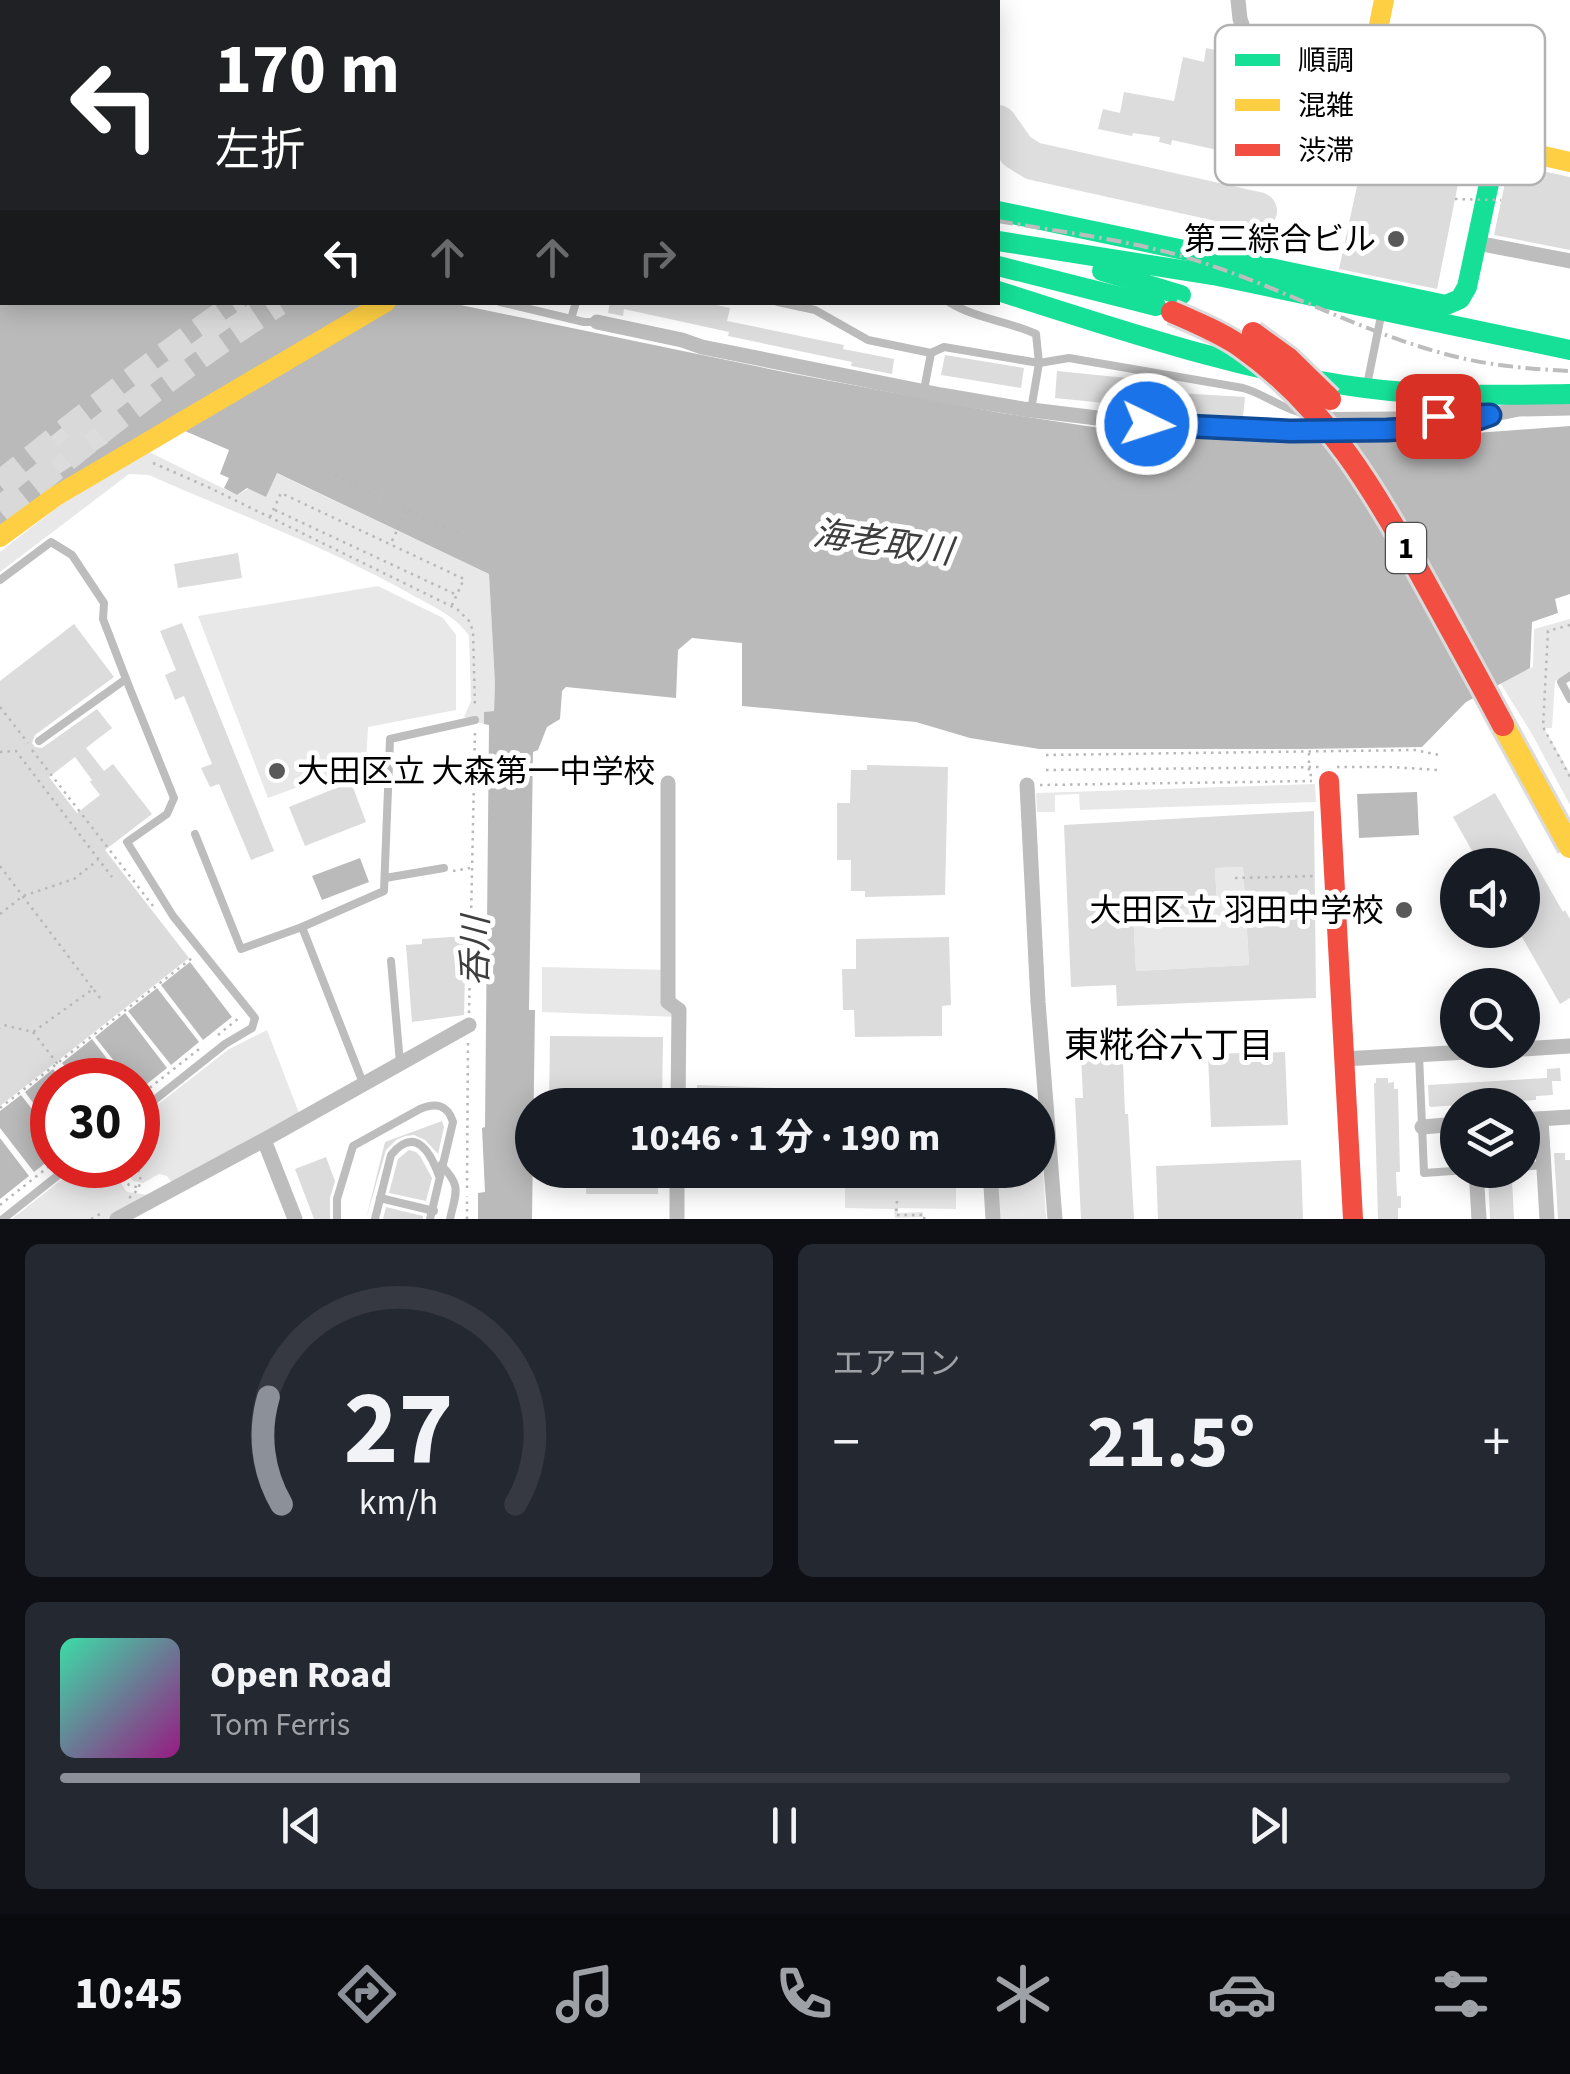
<!DOCTYPE html>
<html lang="ja">
<head>
<meta charset="utf-8">
<style>
  body { margin:0; font-family:"Source Sans 3","Noto Sans JP",sans-serif; background:#242831; color:#f1f3f6; height:100vh; display:flex; flex-direction:column; font-size:38px; white-space:nowrap }
  * { box-sizing:border-box; margin:0 }
  p { font-size:32px; color:#9ea1a6 }
  .icon { flex:none; width:55px; height:55px; fill:none; stroke:currentColor; stroke-width:2; stroke-linecap:round; stroke-linejoin:round }
  .map { position:relative; height:1219px; overflow:hidden }
  .side { display:flex; flex-direction:column; gap:25px; padding:25px; background:#0d0f14; flex:1 }
  .side>* { flex:none }
  .top-card { position:absolute; left:0px; top:0px; width:1000px; height:305px; box-shadow:0 5px 25px #0003; background:#202124; color:#fff; overflow:hidden }
  .tools { position:absolute; left:1440px; top:848px; display:grid; gap:20px }
  .tools a { display:grid; place-items:center; width:100px; height:100px; border-radius:50%; background:#171b24; box-shadow:0 5px 25px #0003; font-size:50px }
  .speed { position:absolute; left:30px; top:1058px; display:flex; gap:20px; font-size:50px; font-weight:700; text-align:center }
  .speed>* { display:grid; place-content:center; width:130px; height:130px; border-radius:50%; background:#171b24; box-shadow:0 5px 25px #0003; line-height:1 }
  .speed .limit { border:15px solid #d22; background:#fff; color:#111 }
  .pin { position:absolute; display:grid; place-items:center; width:85px; height:85px; color:#fff; margin:-42px; border-radius:20px; box-shadow:0 5px 15px #0006 }
  .me { position:absolute; width:110px; margin:-55px; rotate:94deg; stroke-linejoin:round; filter:drop-shadow(0 0 8px #0008) }
  .turn { display:flex; align-items:center; gap:35px; height:210px; padding:0 50px; font-size:45px }
  .turn .icon { width:130px; height:130px; stroke-width:2.5 }
  .turn b { display:block; font-size:70px; line-height:85px }
  .lanes { display:flex; align-items:center; height:95px; padding:0 50px; background:#0003; justify-content:center; gap:50px; direction:ltr }
  .lanes .off { opacity:.35 }
  .big { font-size:75px; font-weight:700; line-height:1.1 }
  .side .tile { flex:1; display:flex; flex-direction:column; justify-content:center; gap:15px; min-width:0; padding:0 35px; border-radius:15px; background:#242831 }
  .side .dial { align-items:center; gap:0 }
  .dial svg { height:260px; overflow:visible; fill:none; stroke:#363941; stroke-width:7; stroke-linecap:round; text-anchor:middle }
  .dial text { fill:#f1f3f6; stroke:none }
  .song { display:flex; align-items:center; gap:30px }
  .cover { width:120px; height:120px; border-radius:15px; background:linear-gradient(135deg,hsl(160 70% 55%),hsl(310 70% 35%)) }
  .played { height:10px; border-radius:5px; background:linear-gradient(90deg,#8c9099 40%,#363941 40%) }
  .keys { display:flex; justify-content:space-around; direction:ltr }
  .heat { display:flex; justify-content:space-between; align-items:center; font-size:55px; direction:ltr }
  .side .tiles { flex:1; display:grid; gap:25px; grid-template-columns:1fr 1fr }
  .tile:last-child { grid-column:span 2 }
  .trip { position:absolute; left:515px; top:1088px; width:540px; height:100px; border-radius:50px; background:#171b24; box-shadow:0 5px 25px #0003; font-weight:700; line-height:100px; text-align:center }
  .menu { display:flex; height:160px; justify-content:space-around; align-items:center; background:#090b0e; color:#9ea1a6 }
  .menu .icon { width:70px; height:70px }
  .menu .current { color:#8c9099 }
  .menu b { font-size:45px; color:#f1f3f6 }
  .map>svg:first-child { display:block }
  .green { fill:#e8e8e8 }
  .water { fill:#bababa }
  .lines { fill:none; stroke-linecap:round; stroke-linejoin:round }
  .taxiway { stroke:#dedede; stroke-width:38 }
  .building { fill:#dcdcdc; fill-rule:evenodd }
  .highway-tunnel { stroke:#d9d9d9; stroke-width:28; stroke-dasharray:28 14; stroke-linecap:butt }
  .path { stroke:#b8b8b8; stroke-width:2.5; stroke-dasharray:2.5 5; stroke-linecap:butt }
  .lane { stroke:#bdbdbd; stroke-width:8 }
  .street { stroke:#bdbdbd; stroke-width:15 }
  .fast { stroke:#16e098; stroke-width:20 }
  .slow { stroke:#ffcf43; stroke-width:20 }
  .jam { stroke:#f24e42; stroke-width:20 }
  .rail { stroke:#bdbdbd; stroke-width:4; stroke-dasharray:15 5 2.5 5; stroke-linecap:butt }
  .slow-bridge-casing { stroke:#dbdbdb; stroke-width:28; stroke-linecap:butt }
  .jam-bridge-casing { stroke:#dbdbdb; stroke-width:28; stroke-linecap:butt }
  .path-bridge { stroke:#b8b8b8; stroke-width:2.5; stroke-dasharray:2.5 5; stroke-linecap:butt }
  .slow-bridge { stroke:#ffcf43; stroke-width:22 }
  .jam-bridge { stroke:#f24e42; stroke-width:22 }
  .route-casing { stroke:#114b97; stroke-width:25 }
  .route { stroke:#1a73e8; stroke-width:18 }
  .poi-dot { fill:#595959; stroke:#fff; stroke-width:4 }
  .labels { text-anchor:middle; stroke-width:10; stroke-linejoin:round; paint-order:stroke }
  .shield { fill:#fff; stroke:#4c4c4c; stroke-width:2.5 }
  .shield-label { font-size:30px; font-weight:bold; fill:#000 }
  .poi-label { font-size:32px; fill:#000; stroke:#fff; text-anchor:end }
  .water-label { font-size:35px; font-style:italic; fill:#3e3e3e; stroke:#fff }
  .neighbourhood-label { font-size:35px; fill:#000; stroke:#fff }
  .key { fill:#fff; stroke:#b2b2b2; stroke-width:2.5 }
  .key-label { font-size:28px; fill:#000 }
</style>
</head>
<body>
<div class="map">
<svg width="1570" height="1219" viewBox="0 0 1570 1219">
  <rect width="100%" height="100%" fill="#fff"/>
  <g class="green">
    <path d="M143,449l94,46 39,-22 213,101 6,110 -1,27 -9,1 -1,12 -20,-7 7,-16 -2,-65c-12,-19 -35,-29 -55,-40 -84,-48 -177,-82 -265,-121l-20,-1 -129,98v-20l118,-92z"/>
    <path d="M378,586l65,32 13,17v75l-88,17 -2,35 -98,36 -70,-182z"/>
    <path d="M1570,619v55l-15,7 -3,47h-8l26,45v32l-38,-71 -33,-53 34,-14 1,-38z"/>
    <path d="M1315,784l1,18 -236,8 -1,-16 -24,1v17h-18l-1,-19z"/>
    <path d="M1243,867l6,98 -113,6 -3,-60 84,-4 -2,-39z"/>
    <path d="M542,967l126,3 11,47 -137,-5z"/>
    <path d="M267,1030l32,83 -127,70 -5,-7 -8,-2 -16,9 -10,-2 -10,-16h15v-45l91,-71z"/>
    <path d="M845,1091l72,2v6l40,1v5h-112z"/>
    <path d="M1045,1147l-2,22 3,50h-47l-2,-49h41v-22z"/>
    <path d="M80,1165h28l19,27 21,3 -36,24h-100z"/>
    <path d="M845,1170h111v39l-58,-1v5l25,-1v5l-28,1 -1,-9 -49,-1z"/>
  </g>
  <g class="water">
    <path d="M0,0h32l2,2h-32v300l449,1 343,71 207,39 92,14 68,6 117,5 184,-4 108,-8v168l-15,5 3,14 -26,9 -2,46 -64,34 -44,45 -117,2h-266l-69,-11 -54,-16 -174,-16v-63l-50,-5 -14,12 -2,48 -110,-11 -4,4 -2,28 -13,8 -9,23 -5,2 -4,258h6l-3,209h-54v-26l7,-1 -3,-64 3,-1 4,-402 -5,-1v-12l10,-1 1,-27 -6,-110 -212,-101 -11,24 -19,-9 -10,7 -13,-7 5,-10 -9,-4 9,-24 -65,-28 -164,106z"/>
    <path d="M1417,792l2,43 -60,3 -2,-44z"/>
    <path d="M360,858l9,24 -47,18 -10,-24z"/>
    <path d="M190,962l42,55 -29,23 -42,-55z"/>
    <path d="M157,988l42,54 -28,23 -43,-54z"/>
    <path d="M125,1013l42,55 -29,23v-11h-9l-34,-43z"/>
    <path d="M92,1039l31,41h-48l-13,-17z"/>
    <path d="M53,1069l9,11h-10v48l-27,-36z"/>
    <path d="M21,1095l31,40v23l-18,14 -34,-44v-17z"/>
    <path d="M0,1138l29,38 -29,23z"/>
  </g>
  <g class="lines">
    <g class="taxiway">
      <path d="M913,0l1,2"/>
      <path d="M998,124l19,27 16,10 225,50"/>
    </g>
  </g>
  <g class="building">
    <path d="M1403,24l117,27 -16,71 26,6 -2,10 -144,-32z"/>
    <path d="M1206,48l134,29 -3,15 11,3 -17,80 -159,-35 -1,5 -12,-3 1,-5 -27,-4 -1,3 -34,-7 5,-20 17,4 4,-21 50,9 9,-44 21,5z"/>
    <path d="M1364,154l96,20 -23,115 -98,-20z"/>
    <path d="M1509,164l61,13v73l-76,-15z"/>
    <path d="M610,302h93l27,6 -3,13 117,24 -1,4 51,10 -2,15 -41,-8 1,-4 -124,-26 1,-4 -105,-23 -1,7 -15,-3z"/>
    <path d="M945,355l79,13 -3,20 -80,-13z"/>
    <path d="M1057,371l80,8 -3,27 -79,-8z"/>
    <path d="M1177,393l68,4 -2,20 -67,-3z"/>
    <path d="M83,411l25,32 -52,33 -21,-27z"/>
    <path d="M238,553l4,25 -64,10 -4,-24z"/>
    <path d="M182,623l92,228 -23,9 -32,-76 -9,3 -9,-19 11,-4 -28,-68 -9,4 -10,-25 11,-5 -16,-39z"/>
    <path d="M74,624l40,53 -79,58 -3,8 3,4 7,1 55,-39 15,19 -26,20 18,23 9,-7 39,50 -47,36 84,108 -189,148v-425zM75,757l17,23 -2,2 10,13 -23,18 -28,-36z"/>
    <path d="M867,765l81,2 -3,128 -80,2v-6h-14v-31h-14v-57h13l1,-33h16z"/>
    <path d="M351,782l15,40 -61,24 -16,-39z"/>
    <path d="M1495,793l68,119 2,-2 5,9v79l-10,6 -42,-74h4v-65h-42l-27,-48z"/>
    <path d="M1314,811l2,187 -199,8 -1,-21 -45,2 -7,-162zM1243,867l6,98 -113,6 -3,-60 84,-4 -2,-39z"/>
    <path d="M466,936l-2,79 -52,7 -6,-77 16,-1v-5z"/>
    <path d="M949,937l2,68 -9,1v30l-87,1 -1,-27h-11l-1,-41h14v-30z"/>
    <path d="M1115,1029v6h7l3,79h3l6,105h-53l-6,-121h8l-3,-67z"/>
    <path d="M550,1036l113,1 -1,68h-113z"/>
    <path d="M1285,1052l3,73 -77,2 -3,-73z"/>
    <path d="M1560,1068l1,13h-9l1,14 -17,1v4l-106,7 -1,-2 -1,-20 119,-7v-9z"/>
    <path d="M1376,1078h12v5l6,-1v7h4l2,83h-4l1,24h4v12h-3v11h-20l-4,-136h2z"/>
    <path d="M697,1085l104,4 -1,16h-104z"/>
    <path d="M442,1121l2,6 -6,27 -13,-14 -11,-5 -9,1 -9,4 -10,10 -20,69 19,-77z"/>
    <path d="M409,1150l7,2 4,4 12,22 -6,23 -37,-8 9,-34z"/>
    <path d="M1554,1153h11v7h5v59h-12z"/>
    <path d="M326,1157l9,24 -5,17v21h-16l-19,-50z"/>
    <path d="M1301,1160l2,59h-145l-2,-53z"/>
    <rect x="586" y="1170" width="72" height="24"/>
    <path d="M1488,1174h12v6l12,-1 2,40h-24z"/>
    <path d="M386,1207l37,9v3h-40z"/>
  </g>
  <g class="lines">
    <g class="highway-tunnel">
      <path d="M0,485c79,-64 158,-126 242,-183"/>
      <path d="M0,511c90,-73 180,-147 278,-209"/>
    </g>
    <g class="path">
      <path d="M153,463l55,24 249,122 12,12 4,10 2,77"/>
      <path d="M328,472l79,37 -16,34"/>
      <path d="M275,510l182,85"/>
      <path d="M409,510l57,27"/>
      <path d="M270,517l11,-24 183,86 -12,26"/>
      <path d="M1570,625l-22,6 -5,96 27,50"/>
      <path d="M0,707l28,36"/>
      <path d="M32,750l121,156"/>
      <path d="M0,752l16,-1 96,126"/>
      <path d="M1309,753v22h5"/>
      <path d="M1046,755l369,-5 24,5"/>
      <path d="M1337,767h53l48,3"/>
      <path d="M1046,770l273,-3"/>
      <path d="M1040,785l272,-4"/>
      <path d="M0,866l93,123 -60,43 -29,-7 -4,3"/>
      <path d="M453,871l17,-3"/>
      <path d="M1235,878l82,-2"/>
      <path d="M0,914l23,-18 51,-17 24,-19"/>
      <path d="M94,990l6,8"/>
      <path d="M469,1013l6,-282"/>
      <path d="M218,1035l21,-17"/>
      <path d="M138,1097l65,-51"/>
      <path d="M0,1108l192,-150"/>
      <path d="M115,1165l14,20 11,3"/>
      <path d="M467,1188l1,-147"/>
      <path d="M897,1201l-1,14h29l-1,4"/>
      <path d="M0,1205l52,-41"/>
      <path d="M91,1219l11,-6"/>
      <path d="M467,1219v-23"/>
    </g>
    <g class="lane">
      <path d="M84,0l10,2"/>
      <path d="M227,0l2,2"/>
      <path d="M324,0l5,2"/>
      <path d="M535,2h12"/>
      <path d="M888,2v-2"/>
      <path d="M500,302l84,20h13"/>
      <path d="M778,302l37,8 53,30 63,13 -7,37"/>
      <path d="M949,302c27,17 59,19 87,32l3,29 -8,47"/>
      <path d="M571,319l5,-17"/>
      <path d="M931,353l13,-6 95,16 30,-5 174,30c22,6 40,22 63,26"/>
      <path d="M1368,380l13,-64"/>
      <path d="M1330,416l146,-1"/>
      <path d="M0,580l51,-38 21,13 32,48 -1,16 23,60"/>
      <path d="M1570,676l-9,6 9,17"/>
      <path d="M39,741l87,-62 48,119 -7,16 -40,28 46,74 82,102 -3,10 -27,16 -87,69"/>
      <path d="M195,834l46,115 61,-22 61,156"/>
      <path d="M385,878l59,-10"/>
      <path d="M302,927l82,-36 6,-152 85,-19"/>
      <path d="M391,961l9,102"/>
      <path d="M1419,1055l5,118 43,-3"/>
      <path d="M441,1165c21,21 15,27 9,54"/>
      <path d="M1522,1167l20,-2"/>
      <path d="M380,1198l54,13"/>
      <path d="M3,1219l68,-54"/>
      <path d="M337,1219v-20l16,-53 67,-37c16,-7 28,-4 33,13l-23,97"/>
      <path d="M375,1219l16,-64c24,-29 39,-4 48,21"/>
    </g>
    <g class="street">
      <path d="M1238,0l2,19 7,20 18,6 104,21"/>
      <path d="M1477,243l93,18"/>
      <path d="M597,322l85,18 20,7 239,48 82,14 124,15 143,7h97l71,-5 32,-11 29,-6 51,-1"/>
      <path d="M668,783v219l11,8 -1,95"/>
      <path d="M1027,785l11,217 17,217"/>
      <path d="M1522,1049l48,-3"/>
      <path d="M1343,1059l160,-9"/>
      <path d="M1541,1119l6,100"/>
      <path d="M1522,1120l48,-3"/>
      <path d="M1422,1127l36,-3"/>
      <path d="M264,1140l31,79"/>
      <path d="M990,1170l3,49"/>
      <path d="M1476,1170l3,49"/>
      <path d="M117,1219l147,-79 205,-115"/>
      <path d="M677,1219v-49"/>
    </g>
    <g class="fast">
      <path d="M998,211l448,94 14,-6 7,-12 30,-141"/>
      <path d="M998,241l215,34 357,75"/>
      <path d="M998,266l158,40"/>
      <path d="M1102,271l79,24"/>
      <path d="M998,291c121,38 241,80 367,97 68,9 137,7 205,6"/>
    </g>
    <g class="slow">
      <path d="M1384,0l-21,104 9,13 198,45"/>
      <path d="M0,537l56,-41 330,-194"/>
    </g>
    <path class="jam" d="M1329,781l24,438"/>
    <path class="rail" d="M998,221c69,12 142,20 209,43 84,28 163,72 250,93 37,9 75,12 113,14"/>
    <g class="slow-bridge-casing">
      <path id="slow-bridge" d="M1503,725l67,122"/>
    </g>
    <g class="jam-bridge-casing">
      <g id="jam-bridge">
        <path d="M1172,312c23,10 47,20 68,34 86,60 137,148 186,238 26,47 52,94 77,141"/>
        <path d="M1253,333l36,26 41,40"/>
      </g>
    </g>
    <g class="path-bridge">
      <path d="M1455,199l46,1"/>
      <path d="M33,1032l37,48"/>
      <path d="M129,1198c13,-10 14,-19 7,-33"/>
    </g>
    <use href="#slow-bridge" class="slow-bridge"/>
    <use href="#jam-bridge" class="jam-bridge"/>
  </g>
  <g class="lines">
    <g class="route-casing">
      <path id="route" d="M1147,424l143,7 97,-1 71,-4 32,-11 -52,1"/>
    </g>
    <use href="#route" class="route"/>
  </g>
  <g class="poi-dot">
    <circle cx="1396" cy="239" r="10"/>
    <circle cx="277" cy="771" r="10"/>
    <circle cx="1404" cy="910" r="10"/>
  </g>
  <g class="labels">
    <rect class="shield" x="1386" y="523" width="40" height="50" rx="8"/>
    <g class="shield-label">
      <text x="1406" y="558">1</text>
    </g>
    <g class="poi-label">
      <text x="1376" y="250">第三綜合ビル</text>
      <text x="297" y="782" text-anchor="start">大田区立 大森第一中学校</text>
      <text x="1384" y="921">大田区立 羽田中学校</text>
    </g>
    <g class="water-label">
      <text transform="translate(883 542) rotate(8)" y="12">海老取川</text>
      <text transform="translate(475 951) rotate(-89)" y="12">呑川</text>
    </g>
    <g class="neighbourhood-label">
      <text x="1169" y="1057">東糀谷六丁目</text>
    </g>
  </g>
  <rect x="1215" y="25" width="330" height="160" rx="15" class="key"/>
  <rect x="1235" y="54" width="45" height="12" fill="#16e098"/>
  <rect x="1235" y="99" width="45" height="12" fill="#ffcf43"/>
  <rect x="1235" y="144" width="45" height="12" fill="#f24e42"/>
  <g class="key-label">
    <text x="1298" y="70">順調</text>
    <text x="1298" y="115">混雑</text>
    <text x="1298" y="160">渋滞</text>
  </g>
</svg>
<div class="tools">
<a><svg class="icon" aria-label="sound" viewBox="0 0 24 24"><path d="M4 9h4l5-4v14l-5-4H4zM17 9q2 3 0 6"/></svg></a>
<a><svg class="icon" aria-label="search" viewBox="0 0 24 24"><circle cx="10" cy="10" r="6"/><path d="M15 15l6 6"/></svg></a>
<a><svg class="icon" aria-label="layers" viewBox="0 0 24 24"><path d="M12 4l9 5-9 5-9-5zM3 14l9 5 9-5"/></svg></a>
</div>
<div class="speed"><div class="limit">30</div></div>
<div class="pin" style="left:1438px;top:416px;background:#d93025"><svg class="icon" aria-label="arrive" viewBox="0 0 24 24"><path d="M6 21V4h12l-3 4 3 4H6"/></svg></div>
<svg class="me" style="left:1147px;top:424px" viewBox="-20 -20 40 40"><circle r="17" fill="#1a73e8" stroke="#fff" stroke-width="3"/><path d="M0-11L8 9 0 5-8 9z" fill="#fff"/></svg>
<div class="trip">10:46 · 1 分 · 190 m</div>
<div class="top-card">
<div class="turn"><svg class="icon" aria-label="left" viewBox="0 0 24 24"><path d="M17 20v-9H6M10 6l-5 5 5 5"/></svg><div><b>170 m</b>左折</div></div>
<div class="lanes"><svg class="icon" aria-label="left" viewBox="0 0 24 24"><path d="M17 20v-9H6M10 6l-5 5 5 5"/></svg><svg class="icon off" aria-label="ahead" viewBox="0 0 24 24"><path d="M12 20V5M6 11l6-6 6 6"/></svg><svg class="icon off" aria-label="ahead" viewBox="0 0 24 24"><path d="M12 20V5M6 11l6-6 6 6"/></svg><svg class="icon off" aria-label="right" viewBox="0 0 24 24"><path d="M7 20v-9h11M14 6l5 5-5 5"/></svg></div>
</div>
</div>
<section class="side">
<div class="tiles">
<div class="tile dial"><svg viewBox="0 0 100 80">
<path d="M14 69A42 42 0 1 1 86 69"/>
<path d="M14 69A42 42 0 0 1 10 36" stroke="#8c9099"/>
<text x="50" y="56" font-size="32" font-weight="700">27</text>
<text x="50" y="72" font-size="11">km/h</text>
</svg></div>
<div class="tile"><p>エアコン</p>
<div class="heat"><a>−</a><b class="big">21.5°</b><a>+</a></div>
</div>
<div class="tile">
<div class="song"><i class="cover"></i><div><b>Open Road</b><p>Tom Ferris</p></div></div>
<div class="played"></div>
<div class="keys"><svg class="icon" aria-label="previous" viewBox="0 0 24 24"><path d="M18 5L8 12l10 7zM5 5v14"/></svg><svg class="icon" aria-label="pause" viewBox="0 0 24 24"><path d="M8 5v14M16 5v14"/></svg><svg class="icon" aria-label="next" viewBox="0 0 24 24"><path d="M6 5l10 7-10 7zM19 5v14"/></svg></div>
</div>
</div>
</section>
<nav class="menu">
<b>10:45</b>
<svg class="icon current" aria-label="directions" viewBox="0 0 24 24"><path d="M12 3l9 9-9 9-9-9zM9 14v-3h6M13 9l2 2-2 2"/></svg>
<svg class="icon" aria-label="music" viewBox="0 0 24 24"><path d="M9 18V5l10-2v13"/><circle cx="6" cy="18" r="3"/><circle cx="16" cy="16" r="3"/></svg>
<svg class="icon" aria-label="phone" viewBox="0 0 24 24"><path d="M5 4h4l2 5-3 2q2 4 5 5l2-3 5 2v4C11 20 4 13 5 4z"/></svg>
<svg class="icon" aria-label="climate" viewBox="0 0 24 24"><path d="M12 3v18M4 7l16 10M4 17L20 7"/></svg>
<svg class="icon" aria-label="car" viewBox="0 0 24 24"><path d="M5 17H2v-5l4-1 3-4h7l3 4 3 1v5h-3M9 17h6M6 11h13"/><circle cx="7" cy="17" r="2"/><circle cx="17" cy="17" r="2"/></svg>
<svg class="icon" aria-label="filters" viewBox="0 0 24 24"><path d="M4 7h16M4 17h16"/><circle cx="9" cy="7" r="2"/><circle cx="15" cy="17" r="2"/></svg>
</nav>
</body>
</html>
